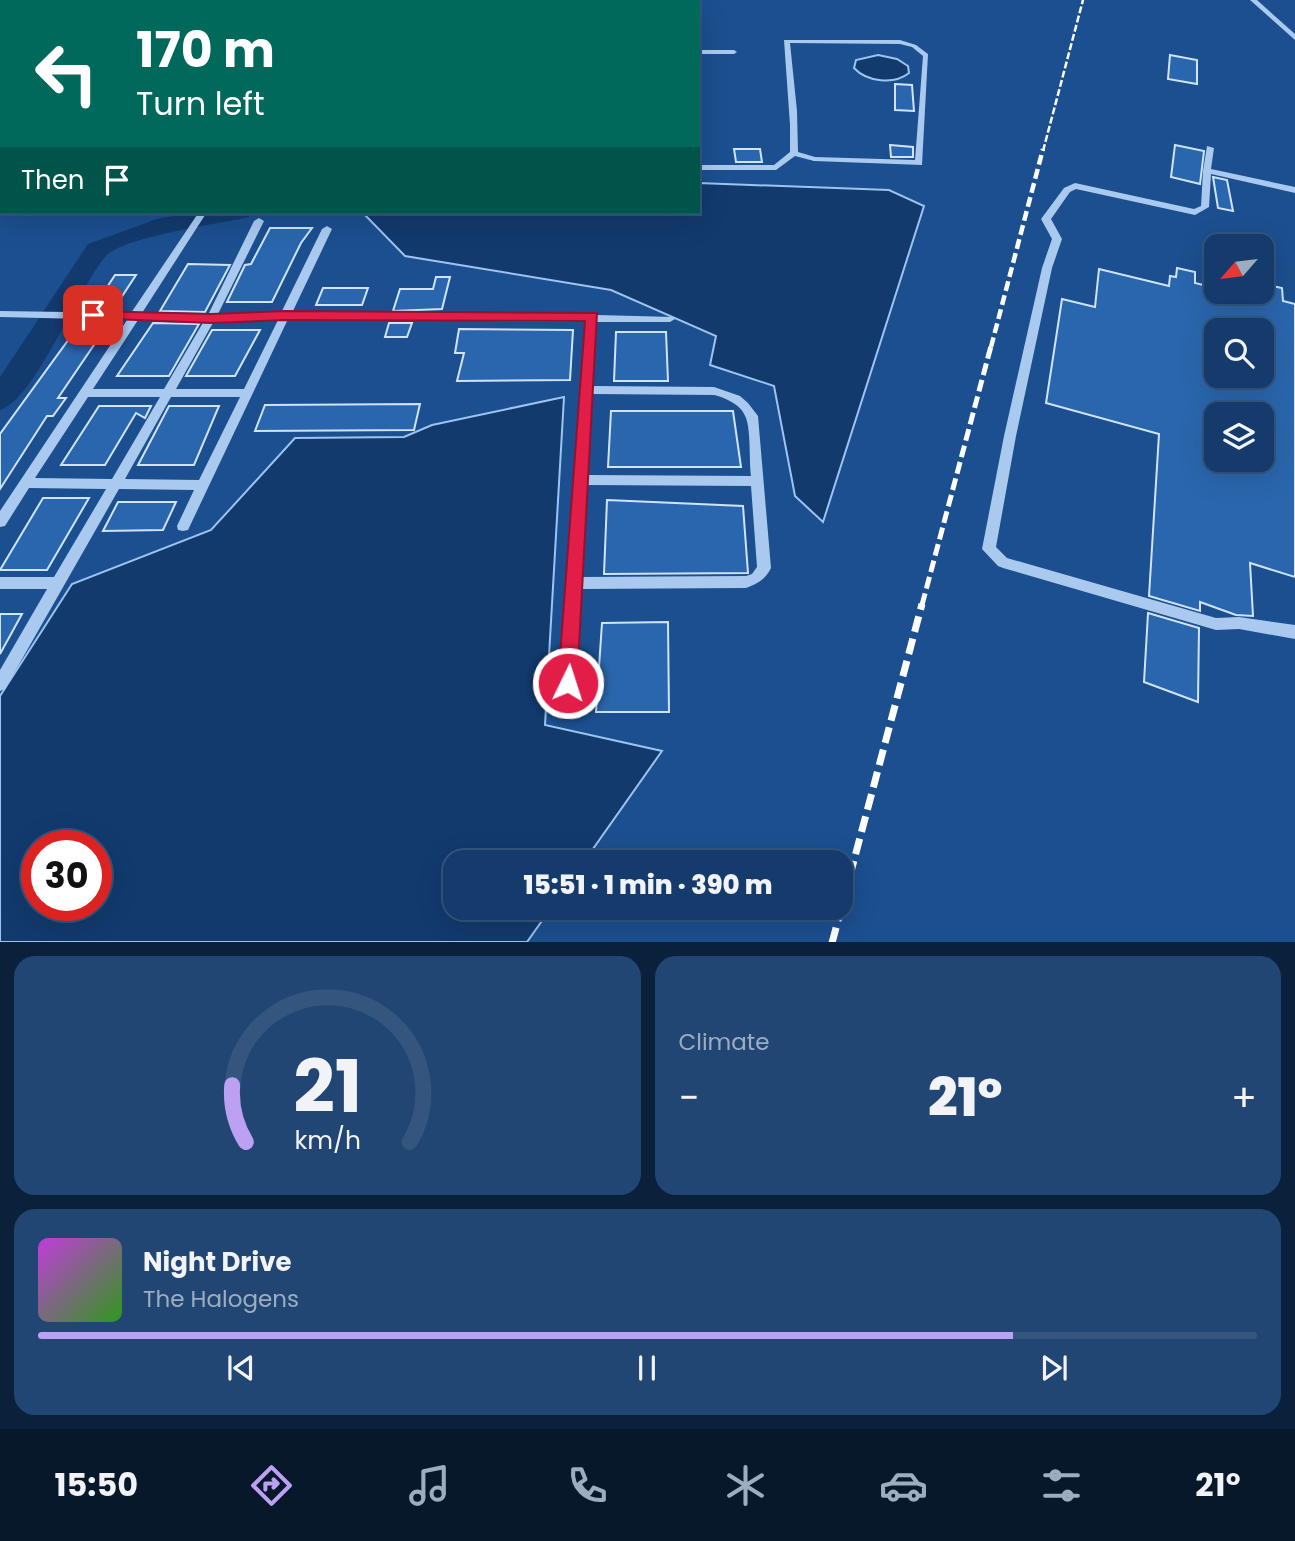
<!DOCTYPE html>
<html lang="en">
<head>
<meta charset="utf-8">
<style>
  body { margin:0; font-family:Poppins,sans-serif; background:#214673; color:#f1f3f6; height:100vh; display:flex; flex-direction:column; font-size:26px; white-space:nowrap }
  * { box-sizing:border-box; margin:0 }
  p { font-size:23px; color:#9dadc1 }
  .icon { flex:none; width:38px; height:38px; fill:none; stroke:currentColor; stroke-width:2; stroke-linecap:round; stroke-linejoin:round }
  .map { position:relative; height:942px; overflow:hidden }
  .drawer { display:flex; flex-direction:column; gap:14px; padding:14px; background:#0b203b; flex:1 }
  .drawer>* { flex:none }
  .guide { position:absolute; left:0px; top:0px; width:700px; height:214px; box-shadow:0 7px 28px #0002,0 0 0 2px #33557e; background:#00695c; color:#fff; overflow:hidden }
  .needle { width:46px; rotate:242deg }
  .fabs { position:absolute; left:1204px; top:234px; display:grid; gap:14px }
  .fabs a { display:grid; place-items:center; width:70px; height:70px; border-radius:14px; background:#143b6b; box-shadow:0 7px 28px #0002,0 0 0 2px #33557e; font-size:35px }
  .speed { position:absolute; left:21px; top:830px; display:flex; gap:14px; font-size:35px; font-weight:700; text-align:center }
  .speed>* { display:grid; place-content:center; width:91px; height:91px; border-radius:50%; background:#143b6b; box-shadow:0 7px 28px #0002,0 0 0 2px #33557e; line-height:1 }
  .speed .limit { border:10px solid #d22; background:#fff; color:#111 }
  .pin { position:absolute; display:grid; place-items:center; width:60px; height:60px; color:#fff; margin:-30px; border-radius:14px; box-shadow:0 4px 10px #0006 }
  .me { position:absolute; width:77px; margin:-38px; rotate:4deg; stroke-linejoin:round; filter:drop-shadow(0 0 5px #0008) }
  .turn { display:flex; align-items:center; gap:24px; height:147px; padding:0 21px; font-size:32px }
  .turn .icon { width:91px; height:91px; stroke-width:2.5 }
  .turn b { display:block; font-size:49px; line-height:60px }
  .then { display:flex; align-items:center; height:66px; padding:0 21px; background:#0003; gap:14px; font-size:26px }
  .big { font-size:52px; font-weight:800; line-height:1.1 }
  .drawer .tile { flex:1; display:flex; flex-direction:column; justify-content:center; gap:10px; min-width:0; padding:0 24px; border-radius:21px; background:#214673 }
  .drawer .dial { align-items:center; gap:0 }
  .dial svg { height:182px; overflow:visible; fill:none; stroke:#33557e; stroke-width:7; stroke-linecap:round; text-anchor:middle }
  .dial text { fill:#f1f3f6; stroke:none }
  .song { display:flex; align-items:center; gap:21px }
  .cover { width:84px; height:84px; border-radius:10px; background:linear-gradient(135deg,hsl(290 70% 55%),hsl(110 70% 35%)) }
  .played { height:7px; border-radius:4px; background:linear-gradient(90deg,#bca0f2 80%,#33557e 80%) }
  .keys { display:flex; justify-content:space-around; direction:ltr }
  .heat { display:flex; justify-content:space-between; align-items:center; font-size:38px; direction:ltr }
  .drawer .tiles { flex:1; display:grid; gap:14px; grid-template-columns:1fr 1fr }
  .tile:last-child { grid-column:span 2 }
  .trip { position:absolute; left:443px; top:850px; width:410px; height:70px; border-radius:21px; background:#143b6b; box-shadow:0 7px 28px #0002,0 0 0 2px #33557e; font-weight:800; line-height:70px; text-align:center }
  .dock { display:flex; height:112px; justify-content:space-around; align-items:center; background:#08182b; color:#9dadc1 }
  .dock .icon { width:49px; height:49px }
  .dock .on { color:#bca0f2 }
  .dock b { font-size:32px; color:#f1f3f6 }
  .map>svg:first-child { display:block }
  .water { fill:#123a6d; stroke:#9cc4f0; stroke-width:2; fill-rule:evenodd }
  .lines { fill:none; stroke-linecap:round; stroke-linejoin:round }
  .river { fill:#123a6d; fill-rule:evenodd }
  .building { fill:#2a66ad; stroke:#cfe3fa; stroke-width:2; fill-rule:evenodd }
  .minor { fill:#a9c9ee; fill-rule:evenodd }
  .rail-far3 { stroke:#fff; stroke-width:2.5; stroke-dasharray:7 2.5; stroke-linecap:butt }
  .rail-far2 { stroke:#fff; stroke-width:4.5; stroke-dasharray:10 4.5; stroke-linecap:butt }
  .rail-far1 { stroke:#fff; stroke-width:5; stroke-dasharray:12 5; stroke-linecap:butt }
  .rail { stroke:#fff; stroke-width:7; stroke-dasharray:16 7; stroke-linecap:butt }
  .route { fill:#e11d48; stroke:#92132f; stroke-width:2 }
</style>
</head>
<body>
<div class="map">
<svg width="1295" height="943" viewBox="0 0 1295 943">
  <rect width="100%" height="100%" fill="#1b4f8f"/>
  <g class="water">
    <path d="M878,55l19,4 11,7 1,7c-15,12 -42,9 -55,-5l2,-8z"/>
    <path d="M698,183l191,7 35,16 -101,316 -28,-26 -21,-110 -64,-21 6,-29 -105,-46 -206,-34 -43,-44h336z"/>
    <path d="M564,397l-19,328 117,26 -79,112h-128v45h96l-24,34h-527v-246l72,-112 139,-54 84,-92 109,-1 28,-12zM37,845h59v60h-59z"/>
  </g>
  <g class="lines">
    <g class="river">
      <rect x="530" y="0" width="16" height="2"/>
      <path d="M196,212h56l-3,5 -9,2c-26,5 -118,19 -134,37 -28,31 -70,143 -106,154v-33l88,-133 69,-25z"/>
    </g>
  </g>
  <g class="building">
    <path d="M1170,55l27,5v24l-29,-5z"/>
    <path d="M895,84l17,1 2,26 -19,-1z"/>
    <path d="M890,145l23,2v10h-22z"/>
    <path d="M1175,145l29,6 -4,33 -29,-7z"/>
    <path d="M734,149h26l2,13h-26z"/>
    <path d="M1213,177l14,3 6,31 -15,-3z"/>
    <path d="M270,228h42l-11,15 -29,59h-45l18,-37 6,-1z"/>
    <path d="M188,264l42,1 -25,47 -45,-1z"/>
    <path d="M1177,268l18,4v11l21,5v4h46v-8l20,4 1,13 12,3v273l-45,-14 3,53 -17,-1 -36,-13v9l-51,-15 10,-162 -113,-31 16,-104 33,8 4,-38 70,17 1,-10 6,1zM1216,331h46v45h-46zM1216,415h46v45h-46z"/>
    <path d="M115,275h21l-19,29h-21z"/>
    <path d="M436,277h14l-8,32 -49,2 7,-22h33z"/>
    <path d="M323,288h45l-6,17h-46z"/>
    <path d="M153,323l46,1 -30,52h-52z"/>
    <path d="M389,323h23l-5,14h-22z"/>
    <path d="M459,329l114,1 -3,50 -113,1 7,-28h-9z"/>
    <path d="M212,330h48l-25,46h-49z"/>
    <path d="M616,332h50l2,49h-54z"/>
    <path d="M69,339h29l-40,59h8l-13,18h-6l-47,73v-55z"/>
    <path d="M420,404l-6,26 -159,1 10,-26z"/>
    <path d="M99,406h52l-6,12 -9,-5 -31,52h-44z"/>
    <path d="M169,406h50l-25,59h-56z"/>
    <path d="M611,411h122l8,56h-133z"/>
    <path d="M43,498h46l-42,72h-47z"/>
    <path d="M607,500l136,6 5,67 -144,1z"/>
    <path d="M118,502h58l-13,28 -60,1z"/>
    <path d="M1148,613l51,15 -1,74 -54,-20z"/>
    <path d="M0,614h22l-22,40z"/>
    <path d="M668,622l1,90h-73l6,-89z"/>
  </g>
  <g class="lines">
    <g class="minor">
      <path d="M145,0h7l-8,2z"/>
      <rect x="455" y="0" width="6" height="2"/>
      <path d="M1250,0h7l38,34v6z"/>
      <path d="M784,40h116l16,5 12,9 -6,111 -108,-4 -19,-5 -19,14h-78v-5h76l16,-13v-27zM790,43l110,1 12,3 11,9 -8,104 -100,-3 -17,-5 -1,-41z"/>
      <path d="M698,50h36l3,2 -3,2h-36z"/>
      <rect x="0" y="117" width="2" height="4"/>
      <rect x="0" y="133" width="2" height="6"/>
      <path d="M1207,146l7,2 -3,21 84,18v6l-84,-19 -2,33 -14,8 -119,-26 -6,3 -19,27 11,20 -10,29 -36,168 -20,111 11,11 209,60 23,-1 56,8v14l-56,-10 -23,1 -213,-62 -5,-2 -16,-17 22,-113 38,-168 10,-29 -11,-20 23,-31 11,-5 119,26 7,-3 2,-35z"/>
      <path d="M199,212h8l-65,101 66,2 46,-94 5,-3 5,3 -46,93 63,-1 41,-84 5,-3 5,3 -40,84 296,2 4,-2 5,2 77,2 1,2 -5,3h-73l-4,64 121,1 26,9 8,7 10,13 13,152c-6,12 -13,15 -25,20l-165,1 -6,94 -2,5 -5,2 -5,-2 -2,-5 25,-361 -298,-3 -100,211 -5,1 -5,-1 -1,-4 17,-36 -75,-1 -114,200 -5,2v-21l47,-81h-47v-12h54l52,-88 -77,-1 -24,38 -5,1v-16l127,-191 -127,-3v-6l131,2zM138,320l66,1 -40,68h-71zM278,320l-34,69h-68l38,-68zM593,394l121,1c12,3 28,10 32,23 5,14 3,42 5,58l-163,-1zM88,397h72l-48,82 -77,-1zM171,397h69l-41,83 -74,-1zM587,485l164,1 6,81 -5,7 -6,2 -164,1z"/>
    </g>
    <path class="rail-far3" d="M1043,151l40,-151"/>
    <path class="rail-far2" d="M991,347l52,-198"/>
    <path class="rail-far1" d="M922,605l69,-259"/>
    <path class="rail" d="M832,943l90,-339"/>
  </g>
  <path class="route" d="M93,311l118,3 74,-3 312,2 -20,370 -3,6 -6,3 -7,-3 -3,-6 27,-362 -300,-1 -74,3 -123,-5 -2,-3z"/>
</svg>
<div class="fabs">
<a><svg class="needle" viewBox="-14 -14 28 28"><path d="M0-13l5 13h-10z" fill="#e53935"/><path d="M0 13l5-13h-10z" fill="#9dadc1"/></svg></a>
<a><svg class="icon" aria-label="search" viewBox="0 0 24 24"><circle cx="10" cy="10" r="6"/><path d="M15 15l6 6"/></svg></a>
<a><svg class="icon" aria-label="layers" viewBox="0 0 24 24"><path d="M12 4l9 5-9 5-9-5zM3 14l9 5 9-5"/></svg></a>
</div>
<div class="speed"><div class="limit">30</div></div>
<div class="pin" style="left:93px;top:315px;background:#d93025"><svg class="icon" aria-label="arrive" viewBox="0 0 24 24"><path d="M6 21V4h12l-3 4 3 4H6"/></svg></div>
<svg class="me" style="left:568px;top:683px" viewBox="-20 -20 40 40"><circle r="17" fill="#e11d48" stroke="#fff" stroke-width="3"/><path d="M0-11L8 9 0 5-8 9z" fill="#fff"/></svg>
<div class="trip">15:51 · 1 min · 390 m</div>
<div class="guide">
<div class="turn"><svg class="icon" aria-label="left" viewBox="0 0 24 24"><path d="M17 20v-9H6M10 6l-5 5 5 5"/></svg><div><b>170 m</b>Turn left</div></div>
<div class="then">Then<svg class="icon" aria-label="arrive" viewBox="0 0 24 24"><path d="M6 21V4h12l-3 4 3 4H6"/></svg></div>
</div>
</div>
<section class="drawer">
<div class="tiles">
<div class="tile dial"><svg viewBox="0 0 100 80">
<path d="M14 69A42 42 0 1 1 86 69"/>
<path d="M14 69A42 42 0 0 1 8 44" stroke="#bca0f2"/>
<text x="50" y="56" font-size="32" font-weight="700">21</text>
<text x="50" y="72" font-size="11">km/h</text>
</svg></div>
<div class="tile"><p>Climate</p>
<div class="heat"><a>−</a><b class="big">21°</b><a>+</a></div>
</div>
<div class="tile">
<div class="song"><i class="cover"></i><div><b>Night Drive</b><p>The Halogens</p></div></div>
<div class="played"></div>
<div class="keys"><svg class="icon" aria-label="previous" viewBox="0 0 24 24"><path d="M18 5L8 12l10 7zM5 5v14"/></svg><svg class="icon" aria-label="pause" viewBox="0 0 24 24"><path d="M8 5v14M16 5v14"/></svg><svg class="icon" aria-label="next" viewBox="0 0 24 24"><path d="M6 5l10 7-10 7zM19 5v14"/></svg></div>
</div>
</div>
</section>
<nav class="dock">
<b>15:50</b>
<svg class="icon on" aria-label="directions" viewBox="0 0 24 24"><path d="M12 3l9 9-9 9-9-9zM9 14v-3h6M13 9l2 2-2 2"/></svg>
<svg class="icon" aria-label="music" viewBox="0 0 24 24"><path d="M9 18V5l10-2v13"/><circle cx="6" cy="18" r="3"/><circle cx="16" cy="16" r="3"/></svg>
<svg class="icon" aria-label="phone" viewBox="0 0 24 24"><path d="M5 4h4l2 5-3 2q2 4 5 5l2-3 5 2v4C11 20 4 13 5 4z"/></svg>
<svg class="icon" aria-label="climate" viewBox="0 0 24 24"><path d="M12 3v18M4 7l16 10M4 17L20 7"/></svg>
<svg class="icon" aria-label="car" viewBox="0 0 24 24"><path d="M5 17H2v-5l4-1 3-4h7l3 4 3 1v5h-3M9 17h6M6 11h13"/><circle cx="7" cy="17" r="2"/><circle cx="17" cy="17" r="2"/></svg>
<svg class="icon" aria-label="filters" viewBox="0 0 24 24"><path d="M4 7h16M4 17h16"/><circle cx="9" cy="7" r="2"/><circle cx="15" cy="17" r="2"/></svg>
<b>21°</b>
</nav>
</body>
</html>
